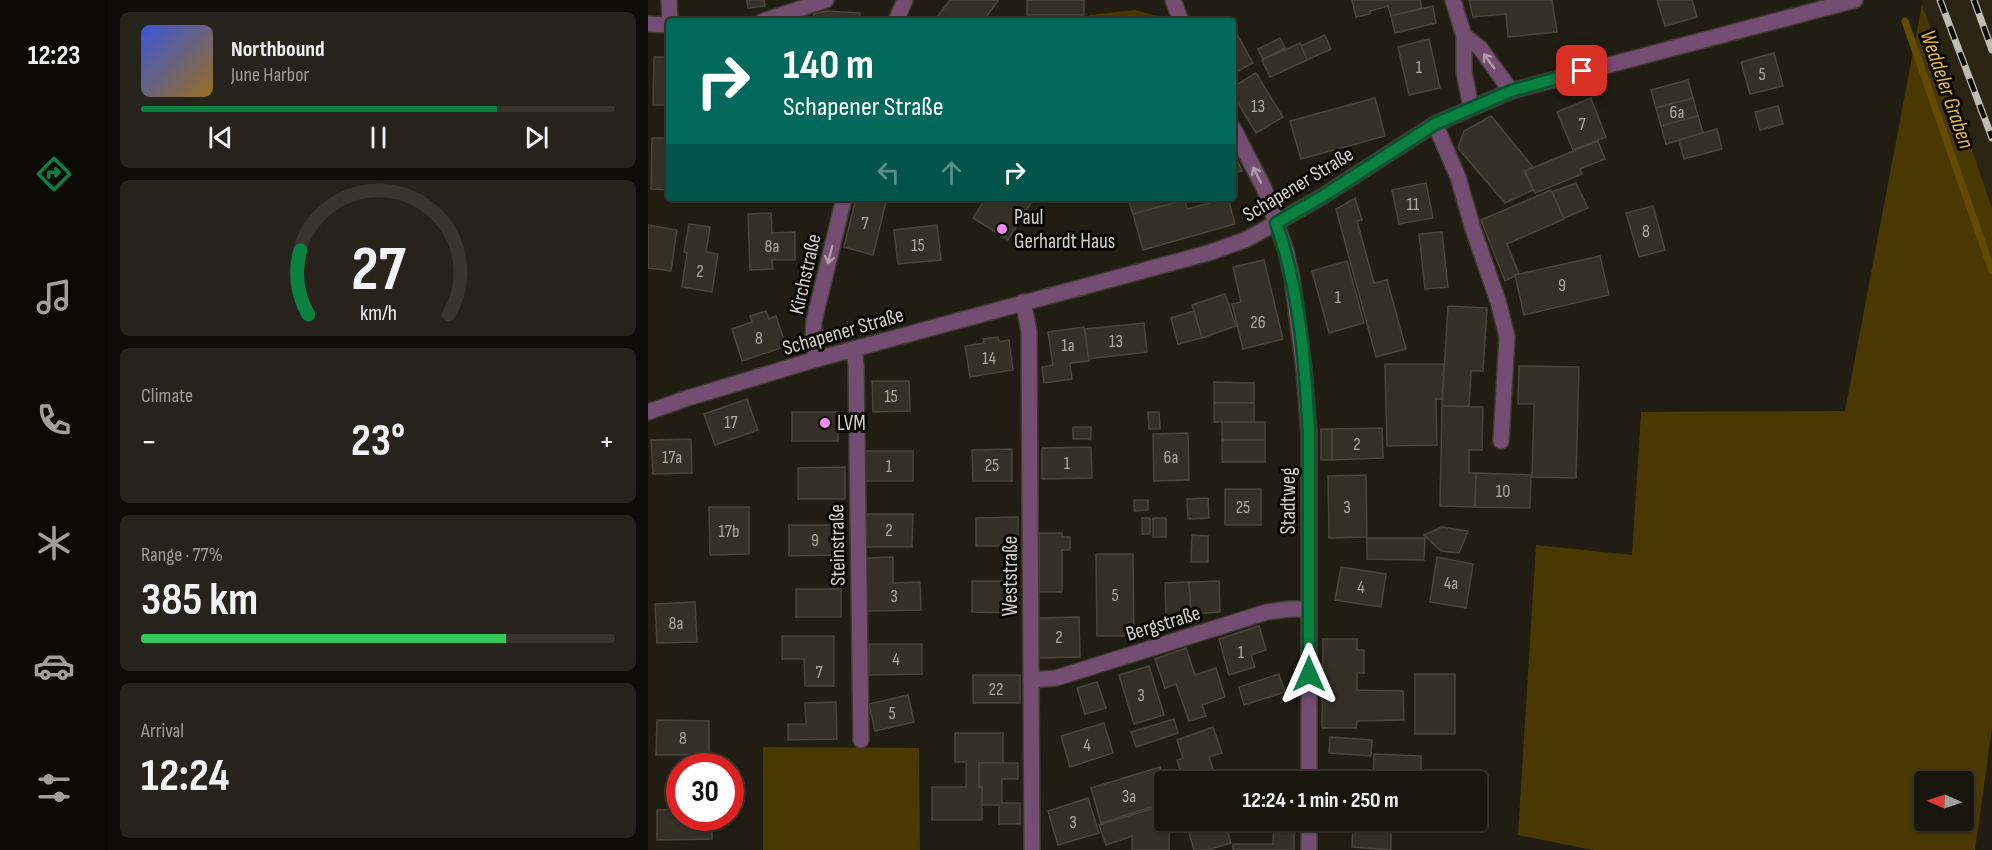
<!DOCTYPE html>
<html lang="en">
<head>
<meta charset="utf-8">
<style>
  body { margin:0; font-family:"Sofia Sans Condensed",sans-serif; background:#26231c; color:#f1f3f6; height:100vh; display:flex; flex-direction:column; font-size:22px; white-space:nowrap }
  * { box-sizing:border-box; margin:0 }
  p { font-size:20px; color:#9f9f9e }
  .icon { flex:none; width:33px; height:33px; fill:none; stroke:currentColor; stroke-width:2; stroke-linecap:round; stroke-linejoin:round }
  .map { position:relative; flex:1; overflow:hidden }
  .side { display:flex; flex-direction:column; gap:12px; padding:12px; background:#0e0c08; width:540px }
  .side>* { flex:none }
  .banner { position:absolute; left:18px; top:18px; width:570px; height:183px; border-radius:6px; box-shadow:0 2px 4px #0004,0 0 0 2px #37352e; background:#00695c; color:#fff; overflow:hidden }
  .needle { width:39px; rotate:272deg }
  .controls { position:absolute; left:1266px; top:771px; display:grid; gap:12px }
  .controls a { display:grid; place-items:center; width:60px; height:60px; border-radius:6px; background:#19160e; box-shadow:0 2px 4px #0004,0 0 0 2px #37352e; font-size:30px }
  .speed { position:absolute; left:18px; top:753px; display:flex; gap:12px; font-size:30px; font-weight:700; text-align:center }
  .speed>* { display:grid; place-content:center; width:78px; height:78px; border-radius:50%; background:#19160e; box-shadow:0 2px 4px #0004,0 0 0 2px #37352e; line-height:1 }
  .speed .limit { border:9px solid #d22; background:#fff; color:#111 }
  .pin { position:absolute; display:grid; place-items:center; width:51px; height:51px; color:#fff; margin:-26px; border-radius:12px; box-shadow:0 3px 9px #0006 }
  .me { position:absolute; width:66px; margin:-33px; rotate:0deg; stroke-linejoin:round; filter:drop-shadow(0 0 4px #0008) }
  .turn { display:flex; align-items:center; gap:21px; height:126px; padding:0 18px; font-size:27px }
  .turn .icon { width:78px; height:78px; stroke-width:2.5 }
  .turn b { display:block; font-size:42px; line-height:51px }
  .lanes { display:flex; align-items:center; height:57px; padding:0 18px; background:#0003; justify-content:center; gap:30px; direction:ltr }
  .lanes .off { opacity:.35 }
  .big { font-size:45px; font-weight:700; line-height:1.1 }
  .side .tile { flex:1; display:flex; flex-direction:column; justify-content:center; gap:9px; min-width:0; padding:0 21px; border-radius:9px; background:#26231c }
  .side .dial { align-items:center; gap:0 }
  .dial svg { height:156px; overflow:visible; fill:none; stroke:#37352e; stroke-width:7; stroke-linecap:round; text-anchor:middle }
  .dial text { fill:#f1f3f6; stroke:none }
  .song { display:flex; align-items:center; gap:18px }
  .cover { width:72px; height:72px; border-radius:9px; background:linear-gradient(135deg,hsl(230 70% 55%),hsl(40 70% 35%)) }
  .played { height:6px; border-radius:3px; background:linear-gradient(90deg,#0b8043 75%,#37352e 75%) }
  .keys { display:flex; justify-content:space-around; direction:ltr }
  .heat { display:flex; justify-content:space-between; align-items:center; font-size:33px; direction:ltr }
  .charge { height:9px; border-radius:4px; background:linear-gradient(90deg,#34c759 77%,#37352e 0) }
  .trip { position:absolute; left:506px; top:771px; width:333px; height:60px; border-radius:6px; background:#19160e; box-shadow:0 2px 4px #0004,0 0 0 2px #37352e; font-weight:700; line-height:60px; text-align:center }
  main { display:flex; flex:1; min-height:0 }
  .menu { display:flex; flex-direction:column; width:108px; justify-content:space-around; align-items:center; background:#0a0906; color:#9f9f9e }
  .menu .icon { width:42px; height:42px }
  .menu .selected { color:#0b8043 }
  .menu b { font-size:27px; color:#f1f3f6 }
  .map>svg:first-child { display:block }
  .built { fill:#2b2413 }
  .green { fill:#4a3803; fill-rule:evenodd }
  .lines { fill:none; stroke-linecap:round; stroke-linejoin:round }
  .stream { stroke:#634c00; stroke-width:7 }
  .building { fill:#353025; stroke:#4b463a; stroke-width:1.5 }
  .minor-casing { stroke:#3e3a2f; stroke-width:18 }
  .minor { stroke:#744d73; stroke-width:15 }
  .rail-casing { stroke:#bfbcb4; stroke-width:7 }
  .rail { stroke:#090704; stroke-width:4.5; stroke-dasharray:14; stroke-linecap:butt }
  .oneway { stroke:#ae9ca7 }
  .route-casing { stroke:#07532c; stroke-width:15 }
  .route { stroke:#0b8043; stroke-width:10 }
  .poi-dot { fill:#f28af3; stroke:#090704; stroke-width:2 }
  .labels { text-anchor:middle; stroke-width:6; stroke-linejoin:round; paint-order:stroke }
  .number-label { font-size:18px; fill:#aca9a1 }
  .street-label { font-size:21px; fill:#d4d1ca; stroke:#090704 }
  .poi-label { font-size:21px; fill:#d4d1ca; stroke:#090704; text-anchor:start }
  .water-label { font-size:22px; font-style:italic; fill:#e4b944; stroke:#090704 }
</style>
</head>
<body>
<main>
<nav class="menu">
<b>12:23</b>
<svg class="icon selected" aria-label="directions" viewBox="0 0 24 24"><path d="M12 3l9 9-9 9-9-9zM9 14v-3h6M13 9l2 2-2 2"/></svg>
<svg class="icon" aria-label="music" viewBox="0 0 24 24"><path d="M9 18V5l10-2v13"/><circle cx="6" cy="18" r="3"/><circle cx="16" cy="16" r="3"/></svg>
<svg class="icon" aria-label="phone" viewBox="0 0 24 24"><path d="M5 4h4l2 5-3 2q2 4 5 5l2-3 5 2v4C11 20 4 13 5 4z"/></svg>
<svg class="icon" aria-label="climate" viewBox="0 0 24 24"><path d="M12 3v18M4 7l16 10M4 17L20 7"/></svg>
<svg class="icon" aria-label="car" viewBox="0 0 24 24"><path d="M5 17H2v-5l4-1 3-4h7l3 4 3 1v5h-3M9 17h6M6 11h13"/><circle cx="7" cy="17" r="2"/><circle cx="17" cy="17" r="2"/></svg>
<svg class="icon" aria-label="filters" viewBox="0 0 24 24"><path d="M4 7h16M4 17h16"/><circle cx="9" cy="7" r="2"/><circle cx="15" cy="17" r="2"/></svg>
</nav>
<section class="side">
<div class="tile">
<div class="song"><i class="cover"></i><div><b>Northbound</b><p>June Harbor</p></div></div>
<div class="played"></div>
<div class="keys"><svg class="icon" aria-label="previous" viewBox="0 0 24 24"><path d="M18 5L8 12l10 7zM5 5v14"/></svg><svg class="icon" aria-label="pause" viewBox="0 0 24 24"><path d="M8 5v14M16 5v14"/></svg><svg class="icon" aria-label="next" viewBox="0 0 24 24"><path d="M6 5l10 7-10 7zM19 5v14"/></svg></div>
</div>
<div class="tile dial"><svg viewBox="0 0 100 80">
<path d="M14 69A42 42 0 1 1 86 69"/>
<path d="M14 69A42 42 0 0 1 10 36" stroke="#0b8043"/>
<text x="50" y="56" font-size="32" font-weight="700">27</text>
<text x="50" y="72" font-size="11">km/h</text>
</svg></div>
<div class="tile"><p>Climate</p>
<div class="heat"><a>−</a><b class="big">23°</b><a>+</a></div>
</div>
<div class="tile"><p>Range · 77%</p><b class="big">385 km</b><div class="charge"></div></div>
<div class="tile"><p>Arrival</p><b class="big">12:24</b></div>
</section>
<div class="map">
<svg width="1344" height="850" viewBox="0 0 1344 850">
  <rect width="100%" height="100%" fill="#211d12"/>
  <path class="built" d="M1273,0h71v208l-70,-204z"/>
  <g class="green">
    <path d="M1274,4l70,204v520l-17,122h-382l-75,-15 18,-290 96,10 9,-143 204,-1zM1276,782h40v38h-40z"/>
    <path d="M487,10l31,8 2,3h-80l1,-6z"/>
    <path d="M115,747l156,1 1,102h-157z"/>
  </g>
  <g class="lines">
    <path class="stream" d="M1257,21l87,250"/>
  </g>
  <g class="building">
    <path d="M99,0h17l1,6 -17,2z"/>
    <path d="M302,0h47l1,1 -15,20h-49z"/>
    <rect x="379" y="0" width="57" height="15"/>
    <path d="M704,0h68l2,8 -31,8 -3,-10 -18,5v3l-14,3z"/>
    <path d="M821,0h83l5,32 -49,5 -2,-23 -33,3z"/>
    <path d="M1009,0h35l5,17 -32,9z"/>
    <path d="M785,6l3,17 -41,10 -4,-17z"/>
    <path d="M179,11l33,2v8h-46v-7z"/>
    <path d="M585,27l20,36 -20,11z"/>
    <path d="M677,35l6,14 -24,11 -6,-14z"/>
    <path d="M632,38l5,10 -22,11 -5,-10z"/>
    <path d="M781,39l11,49 -31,7 -11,-48z"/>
    <path d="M652,43l7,17 -37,17 -8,-17z"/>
    <path d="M1126,53l9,33 -33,8 -9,-32z"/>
    <path d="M6,57h15v48h-16z"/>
    <path d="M608,73l27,44 -27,16 -23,-38v-8z"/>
    <path d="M1040,80l5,18 -37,10 -5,-18z"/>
    <path d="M727,98l10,38 -84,23 -11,-38z"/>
    <path d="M943,98l15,39 -33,13 -16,-38z"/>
    <path d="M1045,98l5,18 -37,10 -5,-18z"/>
    <path d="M1130,106l5,18 -23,6 -5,-18z"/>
    <path d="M843,116l42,51 -9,4 9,19 -28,13 -47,-55 6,-17z"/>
    <path d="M1050,116l5,17 -37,11 -5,-18z"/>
    <path d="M1069,129l5,20 -38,10 -5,-19z"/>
    <path d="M4,138h17v52l-18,-1z"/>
    <path d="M950,141l7,18 -25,10 2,5 -47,19 -10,-22z"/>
    <path d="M585,151l9,20 -9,2z"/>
    <path d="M778,183l7,35 -34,6 -7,-34z"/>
    <path d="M928,183l12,25 -24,10 -12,-26z"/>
    <path d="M903,190l13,29 -57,25 12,30 -14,7 -24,-61z"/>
    <path d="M208,198h31l-14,57 -29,-8z"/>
    <path d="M338,198h48l-26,42 -35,-22z"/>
    <path d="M480,198h56l1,2 -52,14z"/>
    <path d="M580,198l7,26 -92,26 -10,-36 52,-14 2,9z"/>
    <path d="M707,198l7,22 -5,1 17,62 13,-3 19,69 -30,8 -40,-148z"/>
    <path d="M1005,206l12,44 -26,7 -13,-44z"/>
    <path d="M123,213l1,20 23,-1v28h-23l1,9 -23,1 -2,-56z"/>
    <path d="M41,224l21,3 -4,25 12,2 -6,38 -30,-5 5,-34 -3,-1z"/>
    <path d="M0,225l29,5 -6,41 -23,-3z"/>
    <path d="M289,225l4,35 -43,4 -4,-34z"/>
    <path d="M794,232l6,55 -23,2 -6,-55z"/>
    <path d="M952,256l9,39 -85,20 -9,-40z"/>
    <path d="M616,260l19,79 -40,10 -11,-45 9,-2 -8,-35z"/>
    <path d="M699,261l17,62 -35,10 -17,-62z"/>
    <path d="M577,294l11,32 -34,12 -10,-33z"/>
    <path d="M800,306l39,2 -4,63h-12l-2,35h-27z"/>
    <path d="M118,311l3,8 7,-3 10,30 -44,15 -10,-32 20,-7 -2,-6z"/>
    <path d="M546,311l8,27 -24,6 -7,-26z"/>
    <path d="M496,323l3,29 -59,7 -3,-30z"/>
    <path d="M436,327l5,34 -19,2 2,16 -28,4 -2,-16 11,-2 -5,-33z"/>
    <path d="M350,337l1,5 10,-2 4,30 -43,7 -5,-31 19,-3 -1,-4z"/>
    <path d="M737,364h59l-2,35h-6l1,46 -50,1z"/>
    <path d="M871,366l60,1 -3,111 -44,-1 2,-73h-16z"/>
    <path d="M224,381h37l1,30 -37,1z"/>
    <path d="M566,382l40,1v20h-40z"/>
    <path d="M99,399l11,31 -43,15 -11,-31z"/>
    <rect x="566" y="403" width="40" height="19"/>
    <path d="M794,406l41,1 -1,43h-13v23h7l-1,34 -35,-1z"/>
    <rect x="144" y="412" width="46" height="29"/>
    <path d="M500,412h11l1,17h-11z"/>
    <rect x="574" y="422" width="43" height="18"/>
    <rect x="425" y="427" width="18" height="12"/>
    <path d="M734,428l1,30 -51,2v-31z"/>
    <rect x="673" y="429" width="11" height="31"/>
    <path d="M540,433l1,47 -35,1 -1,-47z"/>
    <path d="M43,439l1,34 -39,1 -2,-34z"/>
    <rect x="574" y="440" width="43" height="22"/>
    <path d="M443,447l1,31 -50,1v-31z"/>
    <path d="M364,449v32h-39l-1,-31z"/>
    <rect x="217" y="451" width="48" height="30"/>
    <path d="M197,467v32h-47v-31z"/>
    <path d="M828,473l55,2 -1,33 -55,-1z"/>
    <path d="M718,475l1,62 -38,1 -1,-62z"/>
    <rect x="577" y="489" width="36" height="36"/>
    <path d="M560,498l1,20 -21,1 -1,-20z"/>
    <path d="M486,500h14v10l-14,1z"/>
    <path d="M61,507h40v47l-39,1z"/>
    <path d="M218,514h47l-1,33h-46z"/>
    <path d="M370,517v29h-42v-28z"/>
    <rect x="494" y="518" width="8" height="16"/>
    <rect x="505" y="518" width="13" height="19"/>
    <path d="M141,525h51v30l-51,1z"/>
    <path d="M794,527l26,4 -9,22 -18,-2 -17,-16z"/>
    <path d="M391,533h23v4h8v13h-8v42h-23z"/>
    <path d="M544,535l16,1v26h-17z"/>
    <path d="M719,538h58l-1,22 -57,-1z"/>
    <path d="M448,554h37l1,82h-37z"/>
    <path d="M245,557v26l27,-1 1,28 -54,1 -1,-53z"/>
    <path d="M789,557l36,7 -7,44 -36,-6z"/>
    <path d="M693,567l45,7 -5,33 -46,-7z"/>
    <path d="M324,581h47v32l-47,-1z"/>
    <path d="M571,581l1,31 -29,2 -2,-32z"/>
    <path d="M541,582l2,32 -25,1 -1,-32z"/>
    <rect x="148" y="589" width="45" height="28"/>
    <path d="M47,602l2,40 -40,1 -2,-39z"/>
    <path d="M431,617l1,40 -41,1 -1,-40z"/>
    <path d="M611,626l7,24 -15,5 4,12 -26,8 -10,-36z"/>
    <path d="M134,636h52v50h-29l-1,-27h-22z"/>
    <path d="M675,639h34v11h7v23h-7v17l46,1 1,29 -47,1 -1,7h-34z"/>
    <path d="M221,644h53v30l-53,1z"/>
    <path d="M538,648l9,27 21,-7 9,29 -23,8 4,11 -17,5 -13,-37 -11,4 -10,-29z"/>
    <path d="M501,666l15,49 -30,9 -15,-49z"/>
    <path d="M631,674l6,18 -41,13 -5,-18z"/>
    <rect x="767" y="674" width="40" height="60"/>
    <rect x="325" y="675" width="47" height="28"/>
    <path d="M449,682l9,26 -21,6 -8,-26z"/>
    <path d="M260,695l6,27 -39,9 -6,-27z"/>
    <path d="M188,702l1,37 -49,1v-16h18l-1,-21z"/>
    <path d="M526,719l4,14 -42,14 -5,-15z"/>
    <path d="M9,720l52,1v34h-53z"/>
    <path d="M456,723l9,30 -43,14 -9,-31z"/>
    <path d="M565,727l9,26 -13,4 8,25h-33l-7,-22 6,-2 -6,-18z"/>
    <path d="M307,733h48v30h-24v24h3v33h-50v-33h34v-25h-11z"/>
    <path d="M682,737l42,3 -1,16 -42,-3z"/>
    <path d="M726,754l47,2v26h-48z"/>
    <path d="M331,763h39v16h-16v24h18v21h-21v-19h-17v-18h-3z"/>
    <path d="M512,767l4,15v21l-63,20 -10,-35z"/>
    <path d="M629,772l3,10h-31z"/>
    <path d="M440,798l11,35 -41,12 -10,-34z"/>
    <path d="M516,805v15h5v30h-37v-14l-26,9 -7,-20z"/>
    <path d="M32,809v9h7v5h25v16l-55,1v-30z"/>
    <path d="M537,820h39l7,23 -23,7h-14z"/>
    <path d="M626,820h20v30h-61v-6h40z"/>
    <path d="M705,820h38v30l-39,-3z"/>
  </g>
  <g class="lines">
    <g class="minor-casing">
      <g id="minor">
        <path d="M21,0l1,21"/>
        <path d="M525,0l8,21"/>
        <path d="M805,0l11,36v36l7,35"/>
        <path d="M115,21l63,-21"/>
        <path d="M248,21l9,-21"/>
        <path d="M0,24l21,1"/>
        <path d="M816,36l16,12 31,43"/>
        <path d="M787,124l23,53 15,52 25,72 9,36 -6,104"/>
        <path d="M585,128l31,60 22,63 6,27 12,92 5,64v348"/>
        <path d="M375,302l6,29 3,519"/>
        <path d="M206,349l2,16 5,375"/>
        <path d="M169,359l-4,-17 1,-21 30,-123"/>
        <path d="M0,412l40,-14 129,-39 391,-106 37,-13 31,-17 47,-27 112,-72 76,-33 344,-91"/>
        <path d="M383,680l25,-2 211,-66 22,-3h20"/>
        <path d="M661,820v30"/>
      </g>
    </g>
    <use href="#minor" class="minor"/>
    <g class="rail-casing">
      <g id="rail">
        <path d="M1292,0l52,138"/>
        <path d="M1326,0l18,50"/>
      </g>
    </g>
    <use href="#rail" class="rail"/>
  </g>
  <defs><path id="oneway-shaft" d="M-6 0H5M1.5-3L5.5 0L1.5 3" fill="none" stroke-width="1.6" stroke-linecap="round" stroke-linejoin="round" transform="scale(1.5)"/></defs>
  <g class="oneway">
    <use href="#oneway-shaft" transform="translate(841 61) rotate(-126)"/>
    <use href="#oneway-shaft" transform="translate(609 175) rotate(-117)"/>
    <use href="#oneway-shaft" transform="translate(182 255) rotate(104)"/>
  </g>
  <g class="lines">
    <g class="route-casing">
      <path id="route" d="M661,674v-240c-4,-70 -9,-144 -33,-211l47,-27 112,-72 76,-33 71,-20"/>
    </g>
    <use href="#route" class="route"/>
  </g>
  <g class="poi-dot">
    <circle cx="354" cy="229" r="6"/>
    <circle cx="177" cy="423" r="6"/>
  </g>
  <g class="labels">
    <g class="number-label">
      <text x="771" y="73">1</text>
      <text x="1114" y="80">5</text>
      <text x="610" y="112">13</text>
      <text x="1029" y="118">6a</text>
      <text x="934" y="130">7</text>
      <text x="765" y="210">11</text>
      <text x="217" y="229">7</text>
      <text x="998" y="237">8</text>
      <text x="270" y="251">15</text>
      <text x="124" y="252">8a</text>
      <text x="52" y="277">2</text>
      <text x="914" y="291">9</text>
      <text x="690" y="303">1</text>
      <text x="610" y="328">26</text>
      <text x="111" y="344">8</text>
      <text x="468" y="347">13</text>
      <text x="420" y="351">1a</text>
      <text x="341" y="364">14</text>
      <text x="243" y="402">15</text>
      <text x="83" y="428">17</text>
      <text x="709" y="450">2</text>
      <text x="24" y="463">17a</text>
      <text x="523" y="463">6a</text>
      <text x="419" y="469">1</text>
      <text x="344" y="471">25</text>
      <text x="241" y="472">1</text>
      <text x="855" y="497">10</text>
      <text x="595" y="513">25</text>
      <text x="699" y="513">3</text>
      <text x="241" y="536">2</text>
      <text x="81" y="537">17b</text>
      <text x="167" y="546">9</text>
      <text x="803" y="589">4a</text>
      <text x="713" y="593">4</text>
      <text x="467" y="601">5</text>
      <text x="246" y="602">3</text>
      <text x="28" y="629">8a</text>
      <text x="411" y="643">2</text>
      <text x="593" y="658">1</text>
      <text x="248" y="665">4</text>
      <text x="171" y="678">7</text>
      <text x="348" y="695">22</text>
      <text x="493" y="701">3</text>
      <text x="244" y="719">5</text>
      <text x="35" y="744">8</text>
      <text x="439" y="751">4</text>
      <text x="481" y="802">3a</text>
      <text x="425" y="828">3</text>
    </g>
    <g class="street-label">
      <text transform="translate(650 184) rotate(-31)" y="7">Schapener Straße</text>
      <text transform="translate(157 274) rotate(-77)" y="7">Kirchstraße</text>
      <text transform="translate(195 331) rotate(-16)" y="7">Schapener Straße</text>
      <text transform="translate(640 501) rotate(-90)" y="7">Stadtweg</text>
      <text transform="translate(189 545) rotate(-91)" y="7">Steinstraße</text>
      <text transform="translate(362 576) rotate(-90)" y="7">Weststraße</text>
      <text transform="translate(515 623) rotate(-17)" y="7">Bergstraße</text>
    </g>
    <g class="poi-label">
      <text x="366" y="224">Paul<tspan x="366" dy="24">Gerhardt Haus</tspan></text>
      <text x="189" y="430">LVM</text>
    </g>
    <g class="water-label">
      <text transform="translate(1300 89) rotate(71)" y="8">Weddeler Graben</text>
    </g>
  </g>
</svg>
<div class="controls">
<a><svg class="needle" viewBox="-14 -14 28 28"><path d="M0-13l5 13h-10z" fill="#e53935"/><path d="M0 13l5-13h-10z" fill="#9f9f9e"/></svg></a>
</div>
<div class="speed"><div class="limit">30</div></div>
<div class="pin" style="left:934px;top:71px;background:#d93025"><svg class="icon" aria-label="arrive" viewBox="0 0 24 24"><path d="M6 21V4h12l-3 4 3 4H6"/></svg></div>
<svg class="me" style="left:661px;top:674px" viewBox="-20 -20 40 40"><path d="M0-17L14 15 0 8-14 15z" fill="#0b8043" stroke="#fff" stroke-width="4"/></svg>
<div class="trip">12:24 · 1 min · 250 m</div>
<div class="banner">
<div class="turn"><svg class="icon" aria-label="right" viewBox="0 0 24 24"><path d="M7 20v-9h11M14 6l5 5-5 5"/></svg><div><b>140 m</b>Schapener Straße</div></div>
<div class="lanes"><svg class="icon off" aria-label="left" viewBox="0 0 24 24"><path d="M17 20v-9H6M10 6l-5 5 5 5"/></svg><svg class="icon off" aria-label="ahead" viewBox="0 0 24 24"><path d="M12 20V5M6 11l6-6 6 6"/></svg><svg class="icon" aria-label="right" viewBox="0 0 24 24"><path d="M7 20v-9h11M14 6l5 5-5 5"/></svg></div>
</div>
</div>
</main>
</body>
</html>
